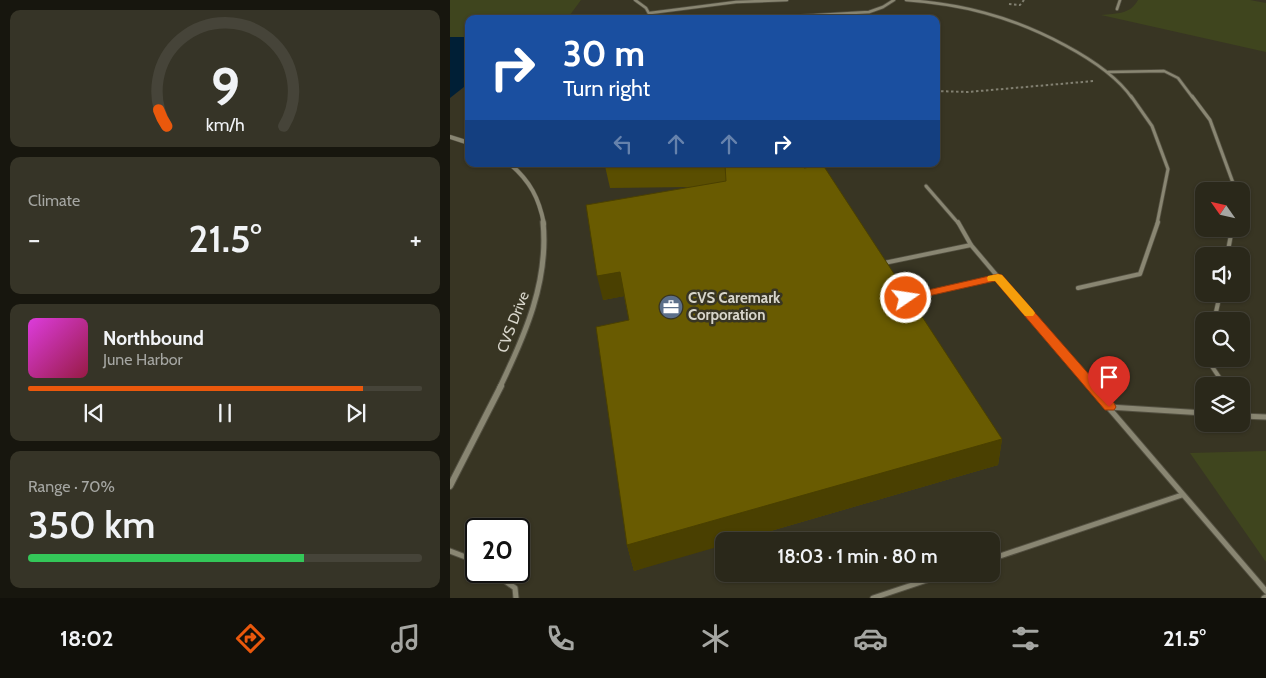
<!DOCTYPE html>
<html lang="en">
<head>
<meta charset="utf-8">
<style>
  body { margin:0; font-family:Cabin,sans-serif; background:#363427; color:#f1f3f6; height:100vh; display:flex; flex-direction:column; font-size:19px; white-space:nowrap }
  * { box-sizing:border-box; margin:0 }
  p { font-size:16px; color:#a5a6a2 }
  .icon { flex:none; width:28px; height:28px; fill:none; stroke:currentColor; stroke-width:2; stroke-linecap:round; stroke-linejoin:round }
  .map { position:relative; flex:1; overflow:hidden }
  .drawer { display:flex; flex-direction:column; gap:10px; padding:10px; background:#17160e; width:450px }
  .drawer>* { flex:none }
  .guide { position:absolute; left:15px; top:15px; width:475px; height:152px; border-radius:10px; box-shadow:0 1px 4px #0004,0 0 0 1px #464439; background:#1a4fa0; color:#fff; overflow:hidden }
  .needle { width:32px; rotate:304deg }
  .buttons { position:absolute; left:745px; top:182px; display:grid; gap:10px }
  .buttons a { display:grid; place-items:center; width:55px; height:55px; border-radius:10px; background:#2a281a; box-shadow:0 1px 4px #0004,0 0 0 1px #464439; font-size:25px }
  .speed { position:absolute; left:15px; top:518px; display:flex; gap:10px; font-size:25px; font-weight:700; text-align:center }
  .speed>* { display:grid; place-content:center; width:65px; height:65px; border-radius:50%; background:#2a281a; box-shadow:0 1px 4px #0004,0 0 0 1px #464439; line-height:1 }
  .speed .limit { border:2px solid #111; border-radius:8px; background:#fff; color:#111 }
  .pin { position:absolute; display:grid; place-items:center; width:42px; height:42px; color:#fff; margin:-51px -21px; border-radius:50% 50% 50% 0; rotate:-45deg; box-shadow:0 0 5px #0007 }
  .pin .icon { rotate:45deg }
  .me { position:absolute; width:55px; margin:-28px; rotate:77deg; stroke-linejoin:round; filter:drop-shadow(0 0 4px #0008) }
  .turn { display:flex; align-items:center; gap:18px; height:105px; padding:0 15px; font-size:22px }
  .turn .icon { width:65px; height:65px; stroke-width:2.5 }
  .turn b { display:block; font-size:35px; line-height:42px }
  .lanes { display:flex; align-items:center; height:48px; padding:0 15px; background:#0003; justify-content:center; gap:25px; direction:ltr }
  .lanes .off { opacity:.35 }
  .big { font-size:38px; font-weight:600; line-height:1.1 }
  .drawer .tile { flex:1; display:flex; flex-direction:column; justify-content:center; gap:8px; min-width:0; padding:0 18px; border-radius:10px; background:#363427 }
  .drawer .dial { align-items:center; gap:0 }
  .dial svg { height:130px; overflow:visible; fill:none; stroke:#464439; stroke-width:7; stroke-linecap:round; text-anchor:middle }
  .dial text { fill:#f1f3f6; stroke:none }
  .song { display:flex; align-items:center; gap:15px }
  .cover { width:60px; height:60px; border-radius:8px; background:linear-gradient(135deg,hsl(300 70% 55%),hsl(340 70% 35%)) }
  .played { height:5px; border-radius:2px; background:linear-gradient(90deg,#ea580c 85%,#464439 85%) }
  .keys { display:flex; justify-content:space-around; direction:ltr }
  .heat { display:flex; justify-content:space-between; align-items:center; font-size:28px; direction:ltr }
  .charge { height:8px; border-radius:4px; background:linear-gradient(90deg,#34c759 70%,#464439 0) }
  .trip { position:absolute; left:265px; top:532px; width:285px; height:50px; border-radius:10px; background:#2a281a; box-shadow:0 1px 4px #0004,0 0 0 1px #464439; font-weight:600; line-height:50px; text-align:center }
  .dock { display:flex; height:80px; justify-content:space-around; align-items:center; background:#11100a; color:#a5a6a2 }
  .dock .icon { width:35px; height:35px }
  .dock .current { color:#ea580c }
  .dock b { font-size:22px; color:#f1f3f6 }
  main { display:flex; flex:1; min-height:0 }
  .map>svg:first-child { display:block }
  .green { fill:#3f451e }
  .water { fill:#001f36 }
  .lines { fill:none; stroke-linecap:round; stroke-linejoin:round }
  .service-far3-casing { stroke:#535041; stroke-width:4 }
  .service-far2-casing { stroke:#535041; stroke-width:4.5 }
  .service-far1-casing { stroke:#535041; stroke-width:5.5 }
  .service-casing { stroke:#535041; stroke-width:7 }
  .minor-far2-casing { stroke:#535041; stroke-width:5 }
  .minor-far1-casing { stroke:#535041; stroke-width:7 }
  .minor-casing { stroke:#535041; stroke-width:8 }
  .path { stroke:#828071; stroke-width:2; stroke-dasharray:2.5 2.5; stroke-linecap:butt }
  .service-far3 { stroke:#898672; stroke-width:2.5 }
  .service-far2 { stroke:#898672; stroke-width:3 }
  .service-far1 { stroke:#898672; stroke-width:4 }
  .service { stroke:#898672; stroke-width:5 }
  .minor-far2 { stroke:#898672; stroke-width:4 }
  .minor-far1 { stroke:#898672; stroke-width:5 }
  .minor { stroke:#898672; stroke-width:6 }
  .wall { fill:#5a4e01 }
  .shaded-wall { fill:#4a4001 }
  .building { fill:#695b01; stroke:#4a4001 }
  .route { fill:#ea580c; stroke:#983908 }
  .slow { fill:#f59e0b }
  .labels { text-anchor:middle; stroke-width:5; stroke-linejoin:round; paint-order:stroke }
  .poi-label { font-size:15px; font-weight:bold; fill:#d7d5ca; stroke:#383523; text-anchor:start }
  .street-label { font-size:15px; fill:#d7d5ca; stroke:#383523 }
</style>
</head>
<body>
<main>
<section class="drawer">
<div class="tile dial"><svg viewBox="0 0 100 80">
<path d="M14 69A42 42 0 1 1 86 69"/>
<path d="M14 69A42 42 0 0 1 9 59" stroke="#ea580c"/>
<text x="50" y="56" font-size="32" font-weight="700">9</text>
<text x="50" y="72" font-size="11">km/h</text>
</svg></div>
<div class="tile"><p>Climate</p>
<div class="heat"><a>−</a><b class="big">21.5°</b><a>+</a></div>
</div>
<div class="tile">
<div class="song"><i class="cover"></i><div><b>Northbound</b><p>June Harbor</p></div></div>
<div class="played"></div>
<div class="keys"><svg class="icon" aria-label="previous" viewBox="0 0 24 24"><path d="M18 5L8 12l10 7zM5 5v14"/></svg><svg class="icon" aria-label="pause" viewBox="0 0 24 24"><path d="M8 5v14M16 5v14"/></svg><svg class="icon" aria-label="next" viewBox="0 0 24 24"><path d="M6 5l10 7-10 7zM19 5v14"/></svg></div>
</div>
<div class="tile"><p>Range · 70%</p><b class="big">350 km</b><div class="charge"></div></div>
</section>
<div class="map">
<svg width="816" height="598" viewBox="0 0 816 598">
  <rect width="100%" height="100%" fill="#383523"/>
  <g class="green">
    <path d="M0,0h131l-14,19h-98v18h-19z"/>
    <path d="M688,0h112l16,3v49l-165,-37c15,-2 29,0 37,-15z"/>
    <path d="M816,451v111l-76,-109z"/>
  </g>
  <path class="water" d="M0,37h19v46l-19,15z"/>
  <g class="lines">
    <g class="service-far3-casing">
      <g id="service-far3">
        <path d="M185,0l11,8 6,11"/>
        <path d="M456,0c26,2 54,6 79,13 45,12 120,46 147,85"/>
        <path d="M667,9l3,-9"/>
        <path d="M200,13l86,-11 51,-2"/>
        <path d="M297,19l122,-7 14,-5 11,-7"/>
        <path d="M658,72l56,-1 14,7 15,20"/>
      </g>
    </g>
    <g class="service-far2-casing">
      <g id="service-far2">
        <path d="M681,96l21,30 16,43 -11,55"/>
        <path d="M742,96l18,24 26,71"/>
        <path d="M476,186l33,38"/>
      </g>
    </g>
    <g class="service-far1-casing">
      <g id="service-far1">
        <path d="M508,222l13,23 120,142"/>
        <path d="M777,256l5,-27"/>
        <path d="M434,263l87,-18"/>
        <path d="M628,288l62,-14 18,-52"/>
        <path d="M455,298l93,-21"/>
        <path d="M764,321l6,-27"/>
        <path d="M757,359l18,27"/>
      </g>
    </g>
    <g class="service-casing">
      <g id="service">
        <path d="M640,386l176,205"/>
        <path d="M659,407l95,6"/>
        <path d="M791,416l25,1"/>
        <path d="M0,551l26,10"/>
        <path d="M541,559l191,-64"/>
        <path d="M41,571l24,17 1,10"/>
        <path d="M423,598l72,-24"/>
        <path d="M814,598l2,-1"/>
      </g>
    </g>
    <g class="minor-far2-casing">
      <g id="minor-far2">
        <path d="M0,137l19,6"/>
        <path d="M60,164c20,17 29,34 34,60"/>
      </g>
    </g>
    <g class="minor-far1-casing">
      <path id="minor-far1" d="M50,387c25,-52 49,-106 43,-165"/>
    </g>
    <g class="minor-casing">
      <path id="minor" d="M0,486l51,-100"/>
    </g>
    <g class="path">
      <path d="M559,4l11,1 4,-5"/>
      <path d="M486,91l32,1 126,-11"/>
    </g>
    <use href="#service-far3" class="service-far3"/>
    <use href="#service-far2" class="service-far2"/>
    <use href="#service-far1" class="service-far1"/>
    <use href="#service" class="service"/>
    <use href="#minor-far2" class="minor-far2"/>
    <use href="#minor-far1" class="minor-far1"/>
    <use href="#minor" class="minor"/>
  </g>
  <path class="wall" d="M357,164v3l195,272 -4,26 -262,76h-12l-90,30 -7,-26 2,-225 -5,-24 -21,4 87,-113 -80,1 -5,-22z"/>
  <g class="shaded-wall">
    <path d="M170,272l5,24 -22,4 -6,-24z"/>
    <path d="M552,439l-4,26 -262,76h-12v4l-90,26 -7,-26z"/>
  </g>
  <path class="building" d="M156,164h199l-1,4 19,-3 179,274 -375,106 -31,-218 33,-7 -9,-48 -23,4 -11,-71 140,-24 -1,-16 -120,1z"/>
  <path class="route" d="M548,274l4,1 112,128 2,4 -2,3h-9l-110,-129 -89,20 -6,-3 6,-3z"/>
  <path class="slow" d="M548,274l4,1 31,35 2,3 -2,3h-8l-30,-35h-7l-1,-3 1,-2z"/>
  <defs>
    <g id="office-disc" transform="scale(1.25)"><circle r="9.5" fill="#5c6f8a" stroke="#383523"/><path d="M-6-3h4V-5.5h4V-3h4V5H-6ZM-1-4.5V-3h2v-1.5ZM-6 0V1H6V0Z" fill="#fff"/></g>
  </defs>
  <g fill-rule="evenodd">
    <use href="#office-disc" x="221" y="307"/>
  </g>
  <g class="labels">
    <g class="poi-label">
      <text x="238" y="303">CVS Caremark<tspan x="238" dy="17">Corporation</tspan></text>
    </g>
    <g class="street-label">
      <text transform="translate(63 322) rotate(-69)" y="5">CVS Drive</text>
    </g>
  </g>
</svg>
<div class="buttons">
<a><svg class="needle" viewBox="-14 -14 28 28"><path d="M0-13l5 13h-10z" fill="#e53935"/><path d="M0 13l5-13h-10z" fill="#a5a6a2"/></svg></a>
<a><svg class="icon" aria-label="sound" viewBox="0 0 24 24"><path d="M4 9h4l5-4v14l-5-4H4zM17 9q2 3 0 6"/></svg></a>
<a><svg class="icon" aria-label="search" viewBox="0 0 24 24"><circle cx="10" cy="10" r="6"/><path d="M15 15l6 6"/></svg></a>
<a><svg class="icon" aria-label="layers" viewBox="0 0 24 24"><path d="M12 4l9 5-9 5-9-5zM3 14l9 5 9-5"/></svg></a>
</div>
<div class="speed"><div class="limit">20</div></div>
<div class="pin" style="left:659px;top:407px;background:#d93025"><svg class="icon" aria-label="arrive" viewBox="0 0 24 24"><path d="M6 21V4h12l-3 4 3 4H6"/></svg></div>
<svg class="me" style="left:456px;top:298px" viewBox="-20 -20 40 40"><circle r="17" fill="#ea580c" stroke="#fff" stroke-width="3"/><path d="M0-11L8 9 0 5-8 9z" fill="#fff"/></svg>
<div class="trip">18:03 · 1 min · 80 m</div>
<div class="guide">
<div class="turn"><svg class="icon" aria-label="right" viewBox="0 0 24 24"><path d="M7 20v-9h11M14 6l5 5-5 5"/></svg><div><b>30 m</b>Turn right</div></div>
<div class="lanes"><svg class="icon off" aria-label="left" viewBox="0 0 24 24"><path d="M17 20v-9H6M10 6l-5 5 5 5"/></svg><svg class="icon off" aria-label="ahead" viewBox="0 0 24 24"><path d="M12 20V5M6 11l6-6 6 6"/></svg><svg class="icon off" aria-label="ahead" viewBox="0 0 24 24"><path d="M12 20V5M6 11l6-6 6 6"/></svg><svg class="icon" aria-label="right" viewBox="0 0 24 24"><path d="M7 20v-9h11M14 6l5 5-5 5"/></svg></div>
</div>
</div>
</main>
<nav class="dock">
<b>18:02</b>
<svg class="icon current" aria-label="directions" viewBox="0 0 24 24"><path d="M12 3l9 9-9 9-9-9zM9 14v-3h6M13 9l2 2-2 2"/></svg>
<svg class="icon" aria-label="music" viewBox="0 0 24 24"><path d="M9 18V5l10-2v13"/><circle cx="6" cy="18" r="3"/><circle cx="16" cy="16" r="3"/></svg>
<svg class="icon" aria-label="phone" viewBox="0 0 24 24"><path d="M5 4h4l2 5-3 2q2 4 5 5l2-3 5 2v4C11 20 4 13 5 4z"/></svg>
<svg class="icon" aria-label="climate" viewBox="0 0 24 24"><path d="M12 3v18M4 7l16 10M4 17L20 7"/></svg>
<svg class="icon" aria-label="car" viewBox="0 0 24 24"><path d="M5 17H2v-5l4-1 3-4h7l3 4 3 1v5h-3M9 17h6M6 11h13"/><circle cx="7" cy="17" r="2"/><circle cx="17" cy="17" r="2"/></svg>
<svg class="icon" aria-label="filters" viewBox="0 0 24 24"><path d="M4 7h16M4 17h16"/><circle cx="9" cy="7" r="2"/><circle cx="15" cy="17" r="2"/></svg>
<b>21.5°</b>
</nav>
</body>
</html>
